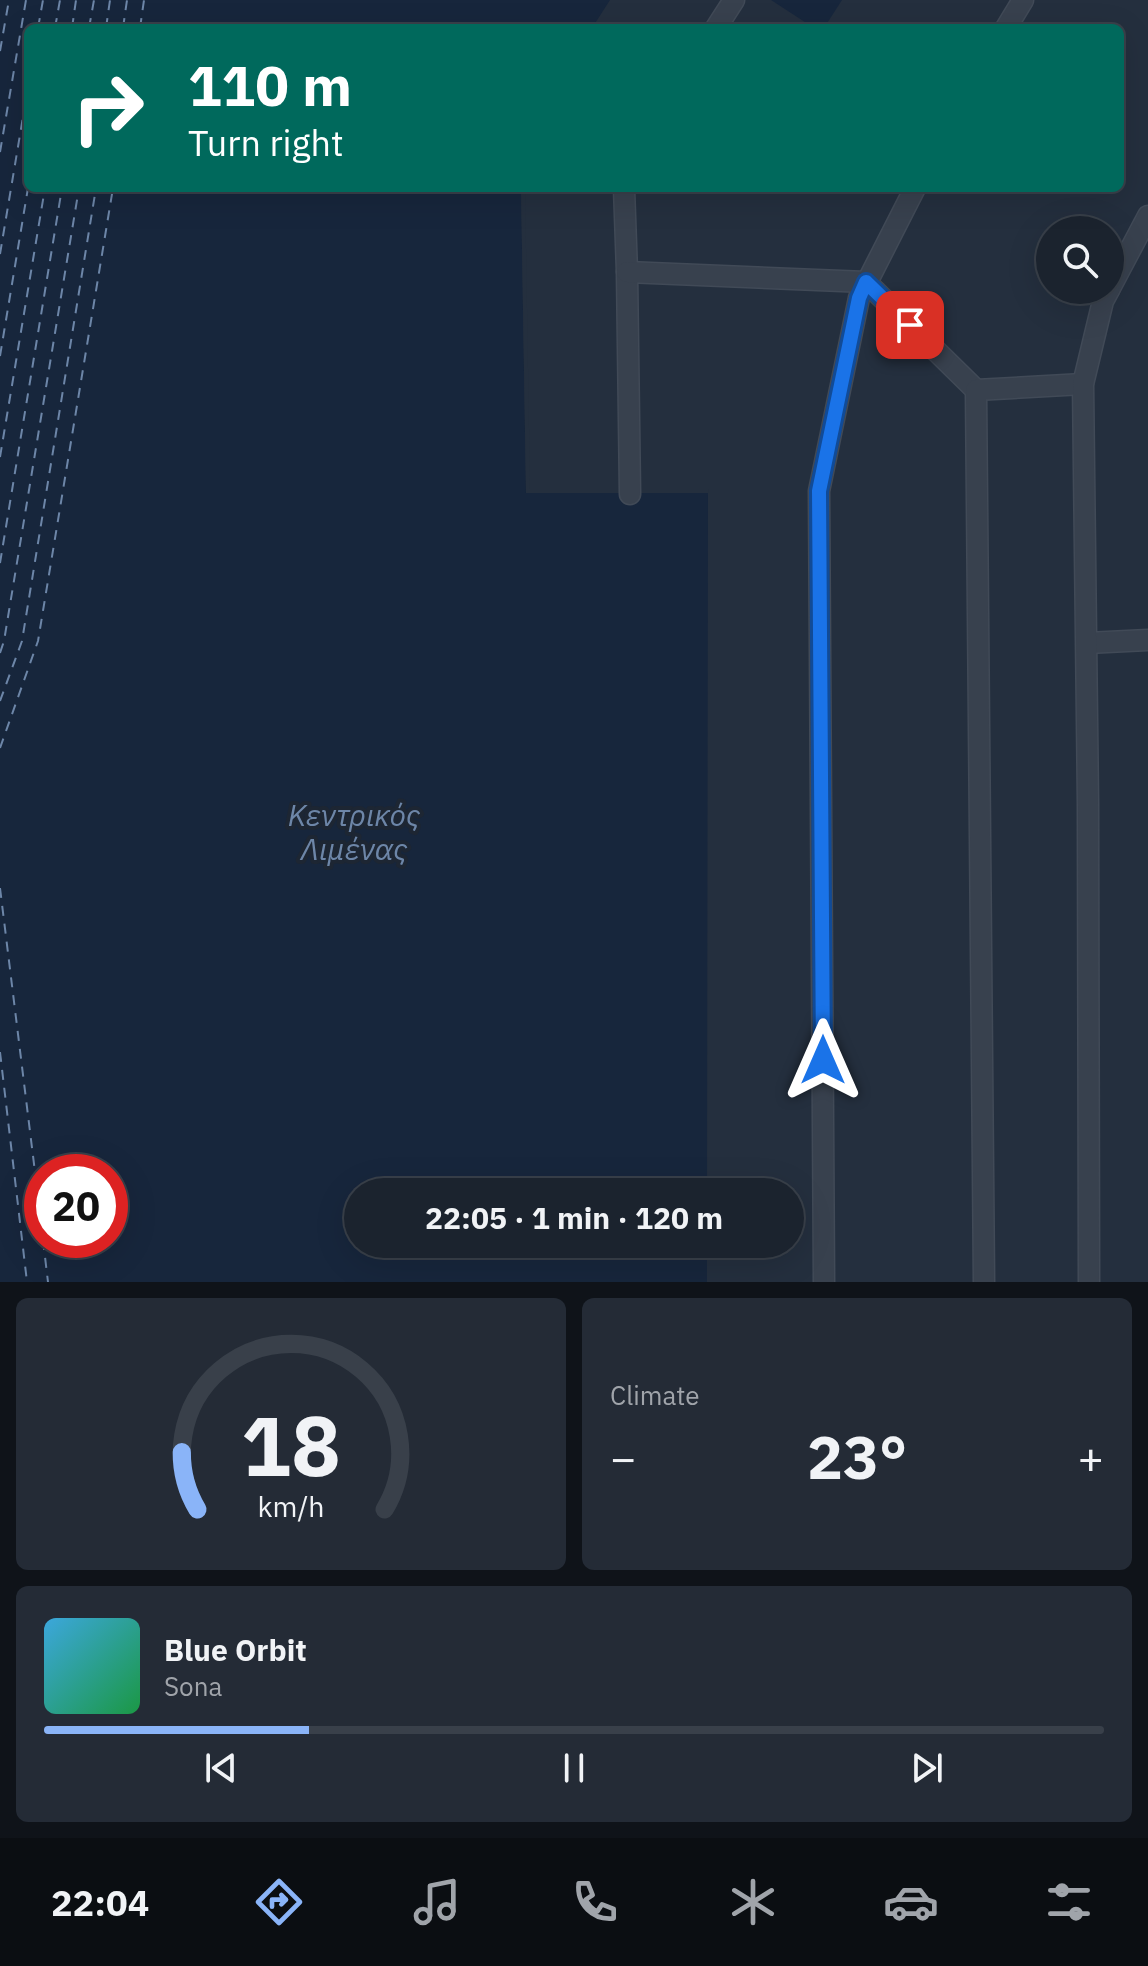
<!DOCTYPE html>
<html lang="en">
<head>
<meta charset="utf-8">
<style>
  body { margin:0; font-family:"IBM Plex Sans",sans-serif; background:#242b36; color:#f1f3f6; height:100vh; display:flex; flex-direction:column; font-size:30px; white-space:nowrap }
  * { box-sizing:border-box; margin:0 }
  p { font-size:26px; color:#a0a4aa }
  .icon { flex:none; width:44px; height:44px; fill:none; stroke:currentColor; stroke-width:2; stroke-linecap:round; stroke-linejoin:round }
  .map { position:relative; height:1282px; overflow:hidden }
  .sheet { display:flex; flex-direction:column; gap:16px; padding:16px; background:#0f1319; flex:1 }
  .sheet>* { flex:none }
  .hud { position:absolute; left:24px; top:24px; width:1100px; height:168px; border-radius:12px; box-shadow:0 8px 32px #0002,0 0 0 2px #39404a; background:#00695c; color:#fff; overflow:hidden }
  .tools { position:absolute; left:1036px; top:216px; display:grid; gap:16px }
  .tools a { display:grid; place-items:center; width:88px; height:88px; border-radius:50%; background:#1b232e; box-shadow:0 8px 32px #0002,0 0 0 2px #39404a; font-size:40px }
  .speed { position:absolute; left:24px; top:1154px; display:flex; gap:16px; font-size:40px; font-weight:700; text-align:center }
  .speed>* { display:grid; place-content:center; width:104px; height:104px; border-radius:50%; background:#1b232e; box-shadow:0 8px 32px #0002,0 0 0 2px #39404a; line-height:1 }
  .speed .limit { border:12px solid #d22; background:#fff; color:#111 }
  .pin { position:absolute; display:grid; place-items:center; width:68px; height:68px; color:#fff; margin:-34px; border-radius:16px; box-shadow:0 4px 12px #0006 }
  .me { position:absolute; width:88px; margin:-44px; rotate:0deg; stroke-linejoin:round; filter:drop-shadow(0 0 6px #0008) }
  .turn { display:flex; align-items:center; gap:28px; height:168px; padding:0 32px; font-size:36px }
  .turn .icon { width:104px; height:104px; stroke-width:2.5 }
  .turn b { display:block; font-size:56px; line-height:68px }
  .big { font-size:60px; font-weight:700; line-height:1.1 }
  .sheet .card { flex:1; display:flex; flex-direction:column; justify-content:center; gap:12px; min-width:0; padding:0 28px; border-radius:12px; background:#242b36 }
  .sheet .dial { align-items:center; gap:0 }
  .dial svg { height:208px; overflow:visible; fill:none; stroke:#39404a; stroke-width:7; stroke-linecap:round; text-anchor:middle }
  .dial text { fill:#f1f3f6; stroke:none }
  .song { display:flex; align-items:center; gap:24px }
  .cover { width:96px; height:96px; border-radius:12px; background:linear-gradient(135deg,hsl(200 70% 55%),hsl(140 70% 35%)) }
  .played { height:8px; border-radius:4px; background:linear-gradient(90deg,#8ab4f8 25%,#39404a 25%) }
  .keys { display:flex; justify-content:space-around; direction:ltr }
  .heat { display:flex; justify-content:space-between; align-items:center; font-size:44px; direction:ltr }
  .sheet .tiles { flex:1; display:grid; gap:16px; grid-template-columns:1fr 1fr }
  .card:last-child { grid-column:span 2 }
  .trip { position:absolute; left:344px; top:1178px; width:460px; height:80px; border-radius:40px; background:#1b232e; box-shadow:0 8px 32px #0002,0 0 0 2px #39404a; font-weight:700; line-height:80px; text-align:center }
  .tabs { display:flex; height:128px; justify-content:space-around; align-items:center; background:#0b0e12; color:#a0a4aa }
  .tabs .icon { width:56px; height:56px }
  .tabs .on { color:#8ab4f8 }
  .tabs b { font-size:36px; color:#f1f3f6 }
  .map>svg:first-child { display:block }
  .water { fill:#17263c; fill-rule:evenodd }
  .pier { fill:#242f3e }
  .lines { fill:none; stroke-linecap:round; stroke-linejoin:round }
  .ferry { stroke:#6d86a8; stroke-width:2; stroke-dasharray:10 8; stroke-linecap:butt }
  .lane-casing { stroke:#414a57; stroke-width:23 }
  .lane { stroke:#38414e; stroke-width:20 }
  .route-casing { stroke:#114b97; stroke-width:20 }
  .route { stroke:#1a73e8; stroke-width:14 }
  .labels { text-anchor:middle; stroke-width:8; stroke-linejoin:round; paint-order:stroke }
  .water-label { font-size:30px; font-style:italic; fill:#6d86a8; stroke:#1d2633 }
</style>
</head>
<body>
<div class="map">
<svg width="1148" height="1282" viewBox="0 0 1148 1282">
  <rect width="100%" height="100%" fill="#242f3e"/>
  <g class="water">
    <path d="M0,0h610l-18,28h-564v160h493l5,305h182l-1,699h-349v52h349v38h-707zM42,1172h68v68h-68z"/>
    <path d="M771,0h71l-18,28h-10z"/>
  </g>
  <path class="pier" d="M521,188h4l5,301h179l-1,4h-182z"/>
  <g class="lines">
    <g class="ferry">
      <path d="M38,28l5,-28"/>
      <path d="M55,28l5,-28"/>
      <path d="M72,28l4,-28"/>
      <path d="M89,28l5,-28"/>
      <path d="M106,28l4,-28"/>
      <path d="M123,28l4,-28"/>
      <path d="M140,28l4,-28"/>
      <path d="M0,51l9,-51"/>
      <path d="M0,152l26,-152"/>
      <path d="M0,254l28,-167"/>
      <path d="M0,356l28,-168"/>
      <path d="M0,457l45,-269"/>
      <path d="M0,563l62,-375"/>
      <path d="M0,653l4,-12 75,-453"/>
      <path d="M0,701l22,-60 74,-453"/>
      <path d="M0,748l38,-107 75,-453"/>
      <path d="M0,888l42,341"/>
      <path d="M0,1052l27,230"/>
      <path d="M43,1240l5,42"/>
    </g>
    <g class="lane-casing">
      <g id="lane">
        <path d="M716,28l18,-28"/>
        <path d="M1006,28l17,-28"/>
        <path d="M624,188l3,84 3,222"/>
        <path d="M627,272l239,10 110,108"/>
        <path d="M1110,288l38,-72"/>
        <path d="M1087,643l61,-3"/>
        <path d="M824,1282l-5,-791 40,-193 56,-110"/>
        <path d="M984,1282l-8,-892 107,-6"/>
        <path d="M1089,1282l-1,-478 -5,-420 20,-83 6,-11"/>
      </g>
    </g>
    <use href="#lane" class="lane"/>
  </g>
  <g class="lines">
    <g class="route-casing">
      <path id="route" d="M823,1060l-4,-569 40,-193 7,-16 44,43"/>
    </g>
    <use href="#route" class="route"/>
  </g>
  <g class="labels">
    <g class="water-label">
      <text x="354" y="826">Κεντρικός<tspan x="354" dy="34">Λιμένας</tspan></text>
    </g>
  </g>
</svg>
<div class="tools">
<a><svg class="icon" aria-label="search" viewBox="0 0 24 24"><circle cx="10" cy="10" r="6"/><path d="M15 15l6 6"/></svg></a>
</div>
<div class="speed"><div class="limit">20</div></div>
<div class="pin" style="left:910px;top:325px;background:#d93025"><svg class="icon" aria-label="arrive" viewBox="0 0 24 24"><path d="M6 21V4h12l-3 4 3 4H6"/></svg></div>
<svg class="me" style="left:823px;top:1060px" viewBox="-20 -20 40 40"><path d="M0-17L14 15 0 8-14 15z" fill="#1a73e8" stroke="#fff" stroke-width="4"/></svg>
<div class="trip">22:05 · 1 min · 120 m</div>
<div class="hud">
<div class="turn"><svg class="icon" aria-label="right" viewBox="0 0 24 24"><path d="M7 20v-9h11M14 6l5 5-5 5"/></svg><div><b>110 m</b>Turn right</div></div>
</div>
</div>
<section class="sheet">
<div class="tiles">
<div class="card dial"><svg viewBox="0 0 100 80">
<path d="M14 69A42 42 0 1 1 86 69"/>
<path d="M14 69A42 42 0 0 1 8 47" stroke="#8ab4f8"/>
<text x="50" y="56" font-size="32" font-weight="700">18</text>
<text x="50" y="72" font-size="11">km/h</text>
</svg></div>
<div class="card"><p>Climate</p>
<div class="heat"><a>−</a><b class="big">23°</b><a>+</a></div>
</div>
<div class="card">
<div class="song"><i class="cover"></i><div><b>Blue Orbit</b><p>Sona</p></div></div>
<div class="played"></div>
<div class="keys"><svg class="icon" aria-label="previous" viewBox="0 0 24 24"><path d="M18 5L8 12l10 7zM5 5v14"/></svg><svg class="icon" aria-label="pause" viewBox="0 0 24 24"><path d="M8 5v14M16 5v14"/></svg><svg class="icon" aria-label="next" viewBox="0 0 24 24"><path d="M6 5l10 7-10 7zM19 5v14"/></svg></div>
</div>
</div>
</section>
<nav class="tabs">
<b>22:04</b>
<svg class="icon on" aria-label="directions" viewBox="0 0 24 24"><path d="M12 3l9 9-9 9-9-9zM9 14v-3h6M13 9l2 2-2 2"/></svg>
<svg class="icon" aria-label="music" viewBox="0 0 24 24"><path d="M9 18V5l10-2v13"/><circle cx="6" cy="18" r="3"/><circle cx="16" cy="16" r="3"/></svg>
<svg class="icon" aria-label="phone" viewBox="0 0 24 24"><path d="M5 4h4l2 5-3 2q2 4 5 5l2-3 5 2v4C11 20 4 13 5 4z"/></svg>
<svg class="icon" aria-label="climate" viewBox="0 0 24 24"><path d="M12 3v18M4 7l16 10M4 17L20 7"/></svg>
<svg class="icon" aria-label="car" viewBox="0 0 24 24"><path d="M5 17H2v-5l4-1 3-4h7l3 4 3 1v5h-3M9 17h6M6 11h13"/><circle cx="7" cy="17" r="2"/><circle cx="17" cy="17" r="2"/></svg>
<svg class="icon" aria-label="filters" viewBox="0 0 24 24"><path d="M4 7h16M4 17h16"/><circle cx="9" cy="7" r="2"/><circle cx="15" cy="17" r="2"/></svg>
</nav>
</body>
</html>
